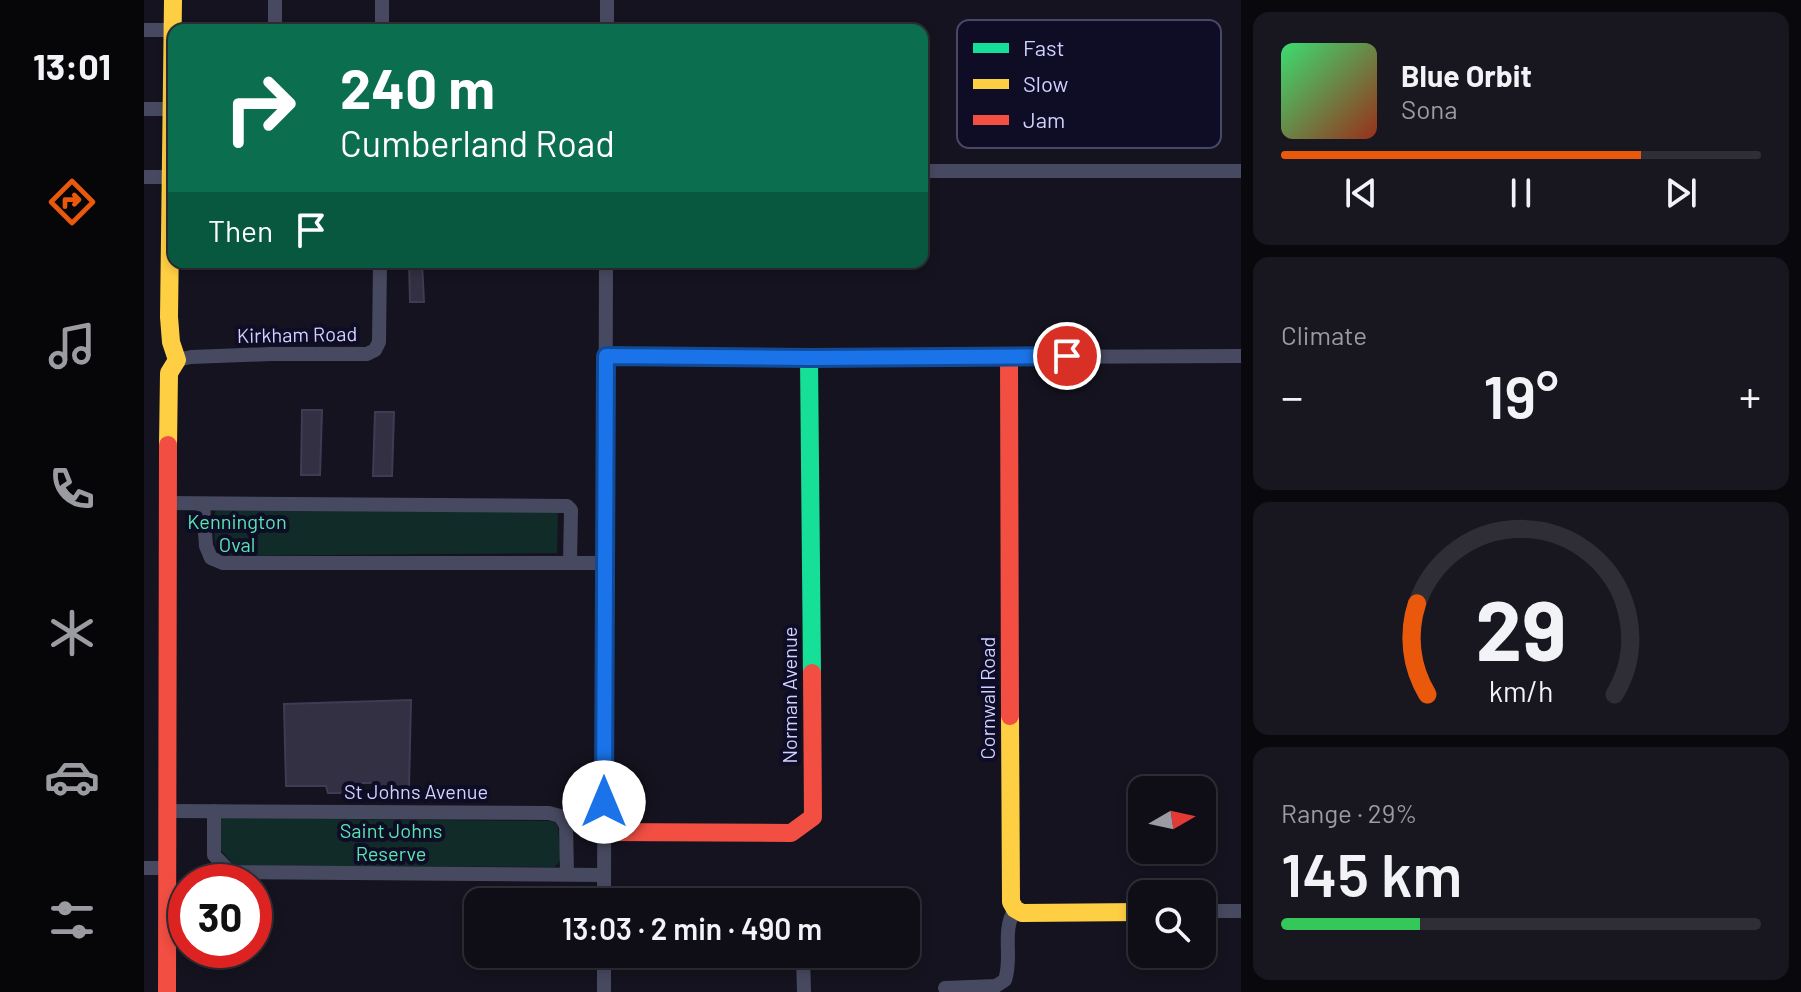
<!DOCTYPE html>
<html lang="en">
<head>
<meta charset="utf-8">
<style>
  body { margin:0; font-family:Barlow,sans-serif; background:#181720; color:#f1f3f6; height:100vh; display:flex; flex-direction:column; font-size:30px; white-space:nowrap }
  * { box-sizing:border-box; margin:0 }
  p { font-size:26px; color:#9b9ca1 }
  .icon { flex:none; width:44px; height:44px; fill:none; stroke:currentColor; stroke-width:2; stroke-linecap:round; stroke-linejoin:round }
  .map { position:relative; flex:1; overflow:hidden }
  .details { display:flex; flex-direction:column; gap:12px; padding:12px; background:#08080d; width:560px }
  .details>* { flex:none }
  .banner { position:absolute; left:24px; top:24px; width:760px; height:244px; border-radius:16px; box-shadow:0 4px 12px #0003,0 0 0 2px #2f2e36; background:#0b6e4f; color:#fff; overflow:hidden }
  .needle { width:52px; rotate:81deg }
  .fabs { position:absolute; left:984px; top:776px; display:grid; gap:16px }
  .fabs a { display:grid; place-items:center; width:88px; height:88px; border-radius:16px; background:#0f0e17; box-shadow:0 4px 12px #0003,0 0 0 2px #2f2e36; font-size:40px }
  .speed { position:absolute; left:24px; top:864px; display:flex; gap:16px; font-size:40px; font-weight:700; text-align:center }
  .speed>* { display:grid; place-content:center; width:104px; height:104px; border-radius:50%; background:#0f0e17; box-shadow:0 4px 12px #0003,0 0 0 2px #2f2e36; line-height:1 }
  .speed .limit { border:12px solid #d22; background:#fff; color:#111 }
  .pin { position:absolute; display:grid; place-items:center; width:68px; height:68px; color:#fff; margin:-34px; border:4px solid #fff; border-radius:50%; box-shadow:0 2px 8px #0007 }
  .me { position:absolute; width:88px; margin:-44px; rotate:0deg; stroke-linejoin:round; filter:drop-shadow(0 0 6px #0008) }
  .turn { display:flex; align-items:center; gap:28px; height:168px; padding:0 40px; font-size:36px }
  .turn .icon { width:104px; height:104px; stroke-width:2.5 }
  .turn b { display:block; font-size:56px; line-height:68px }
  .then { display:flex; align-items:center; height:76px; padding:0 40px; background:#0003; gap:16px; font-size:30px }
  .big { font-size:60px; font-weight:600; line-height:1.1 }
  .details .widget { flex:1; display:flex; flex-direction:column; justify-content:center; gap:12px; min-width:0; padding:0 28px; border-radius:16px; background:#181720 }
  .details .dial { align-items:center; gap:0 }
  .dial svg { height:208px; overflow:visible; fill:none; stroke:#2f2e36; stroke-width:7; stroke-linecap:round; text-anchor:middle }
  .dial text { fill:#f1f3f6; stroke:none }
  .song { display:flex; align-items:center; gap:24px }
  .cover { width:96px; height:96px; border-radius:12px; background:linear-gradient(135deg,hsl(140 70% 55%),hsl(10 70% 35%)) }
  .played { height:8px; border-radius:4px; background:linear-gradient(90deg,#ea580c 75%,#2f2e36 75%) }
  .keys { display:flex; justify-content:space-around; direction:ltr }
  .heat { display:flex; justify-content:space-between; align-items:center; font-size:44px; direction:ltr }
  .charge { height:12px; border-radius:6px; background:linear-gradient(90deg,#34c759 29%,#2f2e36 0) }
  .trip { position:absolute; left:320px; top:888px; width:456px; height:80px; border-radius:16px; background:#0f0e17; box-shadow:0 4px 12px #0003,0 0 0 2px #2f2e36; font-weight:600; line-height:80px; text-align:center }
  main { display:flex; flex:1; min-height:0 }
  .menu { display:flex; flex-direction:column; width:144px; justify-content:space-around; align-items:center; background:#060609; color:#9b9ca1 }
  .menu .icon { width:56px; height:56px }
  .menu .selected { color:#ea580c }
  .menu b { font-size:36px; color:#f1f3f6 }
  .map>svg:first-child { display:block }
  .green { fill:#112b29 }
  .building { fill:#323042; stroke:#3e3c54; stroke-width:2 }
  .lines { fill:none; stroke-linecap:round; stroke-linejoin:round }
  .street { stroke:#474960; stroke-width:14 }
  .fast { stroke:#16e098; stroke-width:18 }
  .slow { stroke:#ffcf43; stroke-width:18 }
  .jam { stroke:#f24e42; stroke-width:18 }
  .route-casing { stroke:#114b97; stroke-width:20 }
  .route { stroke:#1a73e8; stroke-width:14 }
  .labels { text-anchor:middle; stroke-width:8; stroke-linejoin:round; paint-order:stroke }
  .street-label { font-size:20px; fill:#d1d1ff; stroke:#0f0d25 }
  .park-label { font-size:20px; fill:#57e5b2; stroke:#0f0d25 }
  .key { fill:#0f0d25; stroke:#494866; stroke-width:2 }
  .key-label { font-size:22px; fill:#d1d1ff }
</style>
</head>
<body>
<main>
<nav class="menu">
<b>13:01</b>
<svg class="icon selected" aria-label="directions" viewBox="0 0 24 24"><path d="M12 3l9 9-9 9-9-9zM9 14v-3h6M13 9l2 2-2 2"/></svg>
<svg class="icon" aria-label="music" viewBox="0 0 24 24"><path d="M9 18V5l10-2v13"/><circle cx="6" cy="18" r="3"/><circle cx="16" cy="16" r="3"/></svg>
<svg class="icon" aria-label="phone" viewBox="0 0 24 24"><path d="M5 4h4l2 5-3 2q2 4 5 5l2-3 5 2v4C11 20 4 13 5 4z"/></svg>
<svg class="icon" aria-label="climate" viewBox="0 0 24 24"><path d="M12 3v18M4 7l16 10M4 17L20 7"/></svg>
<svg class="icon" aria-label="car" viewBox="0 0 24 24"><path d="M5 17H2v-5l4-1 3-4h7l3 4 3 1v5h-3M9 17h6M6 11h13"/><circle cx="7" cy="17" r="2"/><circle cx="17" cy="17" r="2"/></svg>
<svg class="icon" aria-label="filters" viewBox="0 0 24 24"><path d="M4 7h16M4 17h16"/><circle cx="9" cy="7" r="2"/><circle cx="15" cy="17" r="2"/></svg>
</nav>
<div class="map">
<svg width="1097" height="992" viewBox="0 0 1097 992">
  <rect width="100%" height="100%" fill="#14131f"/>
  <g class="green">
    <path d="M75,508l339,3 -1,42 -334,3c-12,-10 -8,-29 -8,-44z"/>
    <path d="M76,818l328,3 7,1 3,6 3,31 -6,8 -321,-1 -13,-16z"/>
  </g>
  <g class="building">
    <path d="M265,262h13l2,40h-14z"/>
    <path d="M158,410h20l-2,65h-19z"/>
    <path d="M231,412h19l-2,64h-19z"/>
    <path d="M267,700l-2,87 -35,-1v-3h-25v10h-21l-2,-7h-40l-2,-82z"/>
  </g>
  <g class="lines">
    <g class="street">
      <path d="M0,30h28"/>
      <path d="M131,30v-30"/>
      <path d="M238,30v-30"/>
      <path d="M463,30v-30"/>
      <path d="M0,109h26"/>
      <path d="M778,171h319"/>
      <path d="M0,177h26"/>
      <path d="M462,356l203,2 432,-2"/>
      <path d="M33,360l14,-3 80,-3h96l8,-4 4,-8 1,-80"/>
      <path d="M23,503l400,3 4,4 -1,52"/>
      <path d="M59,504l3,42 5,12 12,5h382"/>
      <path d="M25,811l380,2 11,3 6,10 1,47"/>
      <path d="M70,811v44l16,17 374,3"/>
      <path d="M0,868h24"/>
      <path d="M460,902l2,-640"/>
      <path d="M1058,911h39"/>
      <path d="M659,954l1,38"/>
      <path d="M801,988l51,-2 9,-6c8,-23 -4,-48 10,-71"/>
      <path d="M460,992v-38"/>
    </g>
    <path class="fast" d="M665,358l3,315"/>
    <g class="slow">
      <path d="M24,445l1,-72 8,-13 -6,-18 -2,-25 4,-317"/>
      <path d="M866,716l1,186 4,7 7,4 120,-1"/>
    </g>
    <g class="jam">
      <path d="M865,357l1,359"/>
      <path d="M460,832l187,1 22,-16 -1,-144"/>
      <path d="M23,992l1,-547"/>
    </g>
  </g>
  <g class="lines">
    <g class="route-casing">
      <path id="route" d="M460,802l2,-446 203,2 258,-2"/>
    </g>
    <use href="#route" class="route"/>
  </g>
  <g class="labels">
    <g class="street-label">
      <text transform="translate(153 335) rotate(-1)" y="7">Kirkham Road</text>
      <text transform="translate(646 695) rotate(-90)" y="7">Norman Avenue</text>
      <text transform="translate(844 698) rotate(-90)" y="7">Cornwall Road</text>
      <text x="272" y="799">St Johns Avenue</text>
    </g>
    <g class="park-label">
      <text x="93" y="529">Kennington<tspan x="93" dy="23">Oval</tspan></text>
      <text x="247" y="838">Saint Johns<tspan x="247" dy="23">Reserve</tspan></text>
    </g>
  </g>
  <rect x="813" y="20" width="264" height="128" rx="12" class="key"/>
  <rect x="829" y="43" width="36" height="10" fill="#16e098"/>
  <rect x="829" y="79" width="36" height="10" fill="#ffcf43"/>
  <rect x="829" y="115" width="36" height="10" fill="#f24e42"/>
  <g class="key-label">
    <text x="879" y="56">Fast</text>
    <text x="879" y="92">Slow</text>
    <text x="879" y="128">Jam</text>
  </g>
</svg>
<div class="fabs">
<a><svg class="needle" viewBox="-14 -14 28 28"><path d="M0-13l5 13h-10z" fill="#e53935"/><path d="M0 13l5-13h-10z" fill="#9b9ca1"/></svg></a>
<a><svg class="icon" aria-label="search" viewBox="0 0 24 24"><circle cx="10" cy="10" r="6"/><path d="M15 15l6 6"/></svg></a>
</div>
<div class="speed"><div class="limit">30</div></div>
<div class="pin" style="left:923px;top:356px;background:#d93025"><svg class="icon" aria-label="arrive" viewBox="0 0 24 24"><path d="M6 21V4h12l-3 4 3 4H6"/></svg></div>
<svg class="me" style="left:460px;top:802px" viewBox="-20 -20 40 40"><circle r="19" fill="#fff"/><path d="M0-13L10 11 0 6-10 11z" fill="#1a73e8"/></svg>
<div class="trip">13:03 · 2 min · 490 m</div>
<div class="banner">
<div class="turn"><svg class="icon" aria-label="right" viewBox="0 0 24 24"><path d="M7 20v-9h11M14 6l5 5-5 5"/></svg><div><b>240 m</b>Cumberland Road</div></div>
<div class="then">Then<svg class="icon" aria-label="arrive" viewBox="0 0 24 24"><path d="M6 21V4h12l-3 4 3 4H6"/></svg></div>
</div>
</div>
<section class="details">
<div class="widget">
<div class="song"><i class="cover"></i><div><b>Blue Orbit</b><p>Sona</p></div></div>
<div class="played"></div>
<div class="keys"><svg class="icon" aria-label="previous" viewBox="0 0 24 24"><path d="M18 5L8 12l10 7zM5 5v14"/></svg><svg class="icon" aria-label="pause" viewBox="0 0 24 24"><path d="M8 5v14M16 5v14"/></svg><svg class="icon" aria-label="next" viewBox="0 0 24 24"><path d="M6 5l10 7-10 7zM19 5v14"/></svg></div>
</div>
<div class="widget"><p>Climate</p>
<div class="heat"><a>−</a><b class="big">19°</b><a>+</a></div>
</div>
<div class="widget dial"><svg viewBox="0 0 100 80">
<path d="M14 69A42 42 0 1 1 86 69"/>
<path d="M14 69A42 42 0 0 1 10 34" stroke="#ea580c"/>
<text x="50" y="56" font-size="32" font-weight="700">29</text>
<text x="50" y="72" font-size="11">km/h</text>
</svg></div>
<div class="widget"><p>Range · 29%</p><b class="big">145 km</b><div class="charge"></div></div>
</section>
</main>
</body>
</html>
